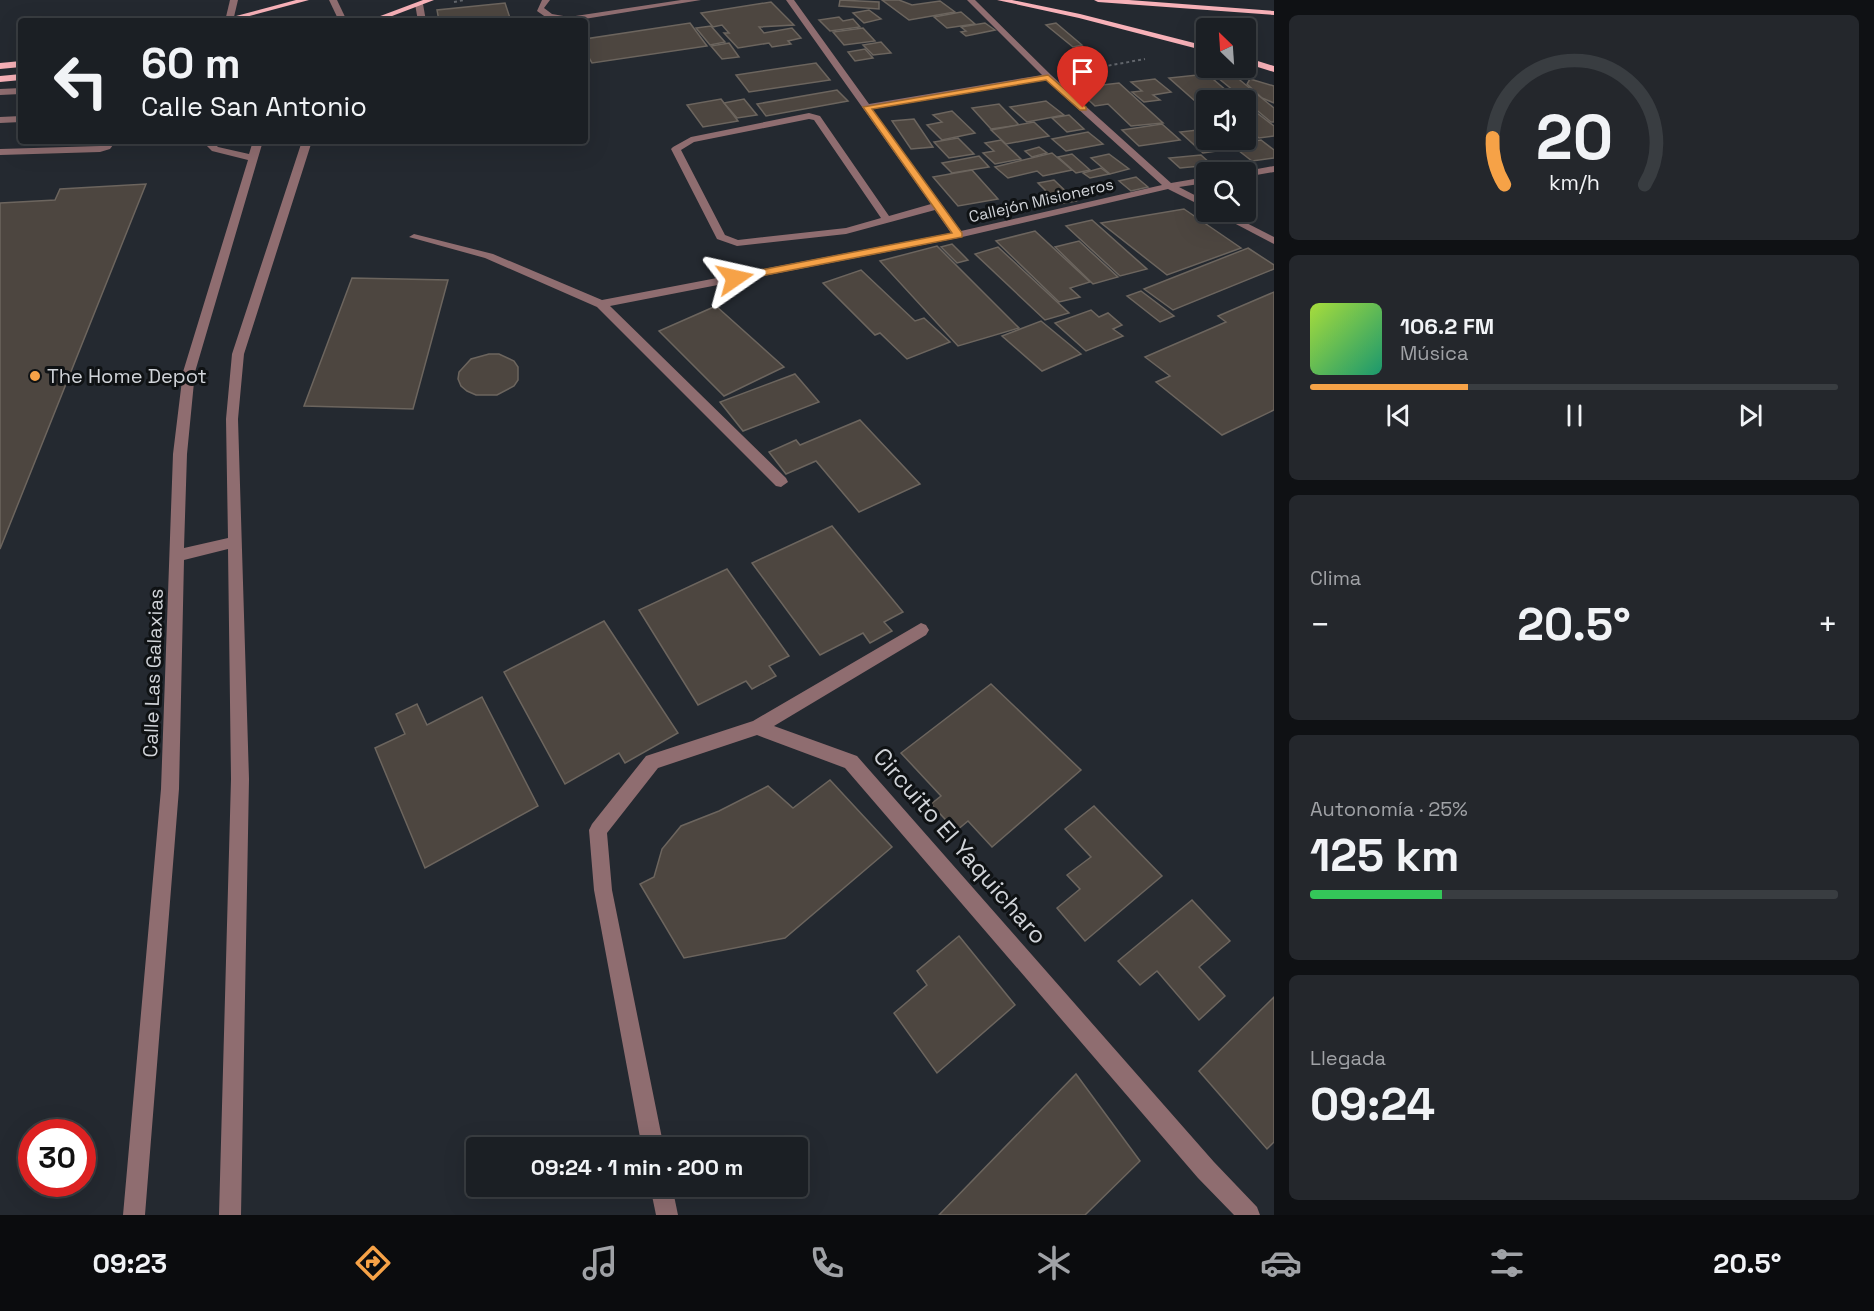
<!DOCTYPE html>
<html lang="es">
<head>
<meta charset="utf-8">
<style>
  body { margin:0; font-family:"Space Grotesk",sans-serif; background:#24272c; color:#f1f3f6; height:100vh; display:flex; flex-direction:column; font-size:22px; white-space:nowrap }
  * { box-sizing:border-box; margin:0 }
  p { font-size:20px; color:#a0a2a6 }
  .icon { flex:none; width:33px; height:33px; fill:none; stroke:currentColor; stroke-width:2; stroke-linecap:round; stroke-linejoin:round }
  .map { position:relative; flex:1; overflow:hidden }
  .details { display:flex; flex-direction:column; gap:15px; padding:15px; background:#0f1114; width:600px }
  .details>* { flex:none }
  .hud { position:absolute; left:18px; top:18px; width:570px; height:126px; border-radius:6px; box-shadow:0 6px 24px #0002,0 0 0 2px #393d41; background:#1b1f24; color:#f1f3f6; overflow:hidden }
  .needle { width:39px; rotate:335deg }
  .fabs { position:absolute; left:1196px; top:18px; display:grid; gap:12px }
  .fabs a { display:grid; place-items:center; width:60px; height:60px; border-radius:6px; background:#1b1f24; box-shadow:0 6px 24px #0002,0 0 0 2px #393d41; font-size:30px }
  .speed { position:absolute; left:18px; top:1119px; display:flex; gap:12px; font-size:30px; font-weight:700; text-align:center }
  .speed>* { display:grid; place-content:center; width:78px; height:78px; border-radius:50%; background:#1b1f24; box-shadow:0 6px 24px #0002,0 0 0 2px #393d41; line-height:1 }
  .speed .limit { border:9px solid #d22; background:#fff; color:#111 }
  .pin { position:absolute; display:grid; place-items:center; width:51px; height:51px; color:#fff; margin:-62px -26px; border-radius:50% 50% 50% 0; rotate:-45deg; box-shadow:0 0 6px #0007 }
  .pin .icon { rotate:45deg }
  .me { position:absolute; width:66px; margin:-33px; rotate:79deg; stroke-linejoin:round; filter:drop-shadow(0 0 4px #0008) }
  .turn { display:flex; align-items:center; gap:21px; height:126px; padding:0 24px; font-size:27px }
  .turn .icon { width:78px; height:78px; stroke-width:2.5 }
  .turn b { display:block; font-size:42px; line-height:51px }
  .big { font-size:45px; font-weight:600; line-height:1.1 }
  .details .tile { flex:1; display:flex; flex-direction:column; justify-content:center; gap:9px; min-width:0; padding:0 21px; border-radius:9px; background:#24272c }
  .details .dial { align-items:center; gap:0 }
  .dial svg { height:156px; overflow:visible; fill:none; stroke:#393d41; stroke-width:7; stroke-linecap:round; text-anchor:middle }
  .dial text { fill:#f1f3f6; stroke:none }
  .song { display:flex; align-items:center; gap:18px }
  .cover { width:72px; height:72px; border-radius:9px; background:linear-gradient(135deg,hsl(80 70% 55%),hsl(160 70% 35%)) }
  .played { height:6px; border-radius:3px; background:linear-gradient(90deg,#f6a247 30%,#393d41 30%) }
  .keys { display:flex; justify-content:space-around; direction:ltr }
  .heat { display:flex; justify-content:space-between; align-items:center; font-size:33px; direction:ltr }
  .charge { height:9px; border-radius:4px; background:linear-gradient(90deg,#34c759 25%,#393d41 0) }
  .trip { position:absolute; left:466px; top:1137px; width:342px; height:60px; border-radius:6px; background:#1b1f24; box-shadow:0 6px 24px #0002,0 0 0 2px #393d41; font-weight:600; line-height:60px; text-align:center }
  .dock { display:flex; height:96px; justify-content:space-around; align-items:center; background:#0b0c0e; color:#a0a2a6 }
  .dock .icon { width:42px; height:42px }
  .dock .active { color:#f6a247 }
  .dock b { font-size:27px; color:#f1f3f6 }
  main { display:flex; flex:1; min-height:0 }
  .map>svg:first-child { display:block }
  .building { fill:#4d4640; stroke:#6c655e; stroke-width:1.5 }
  .lines { fill:none; stroke-linecap:round; stroke-linejoin:round }
  .path { stroke:#61656b; stroke-width:2; stroke-dasharray:3 3; stroke-linecap:butt }
  .minor { fill:#8f6d70; fill-rule:evenodd }
  .major { fill:#f7b1b8; fill-rule:evenodd }
  .route { fill:#f6a247; stroke:#a0692e; stroke-width:1.5 }
  .poi-dot { fill:#f6a247; stroke:#0f1214; stroke-width:2 }
  .labels { text-anchor:middle; stroke-width:6; stroke-linejoin:round; paint-order:stroke }
  .far-street-label { font-size:16px; fill:#d1d4d9; stroke:#0f1214 }
  .poi-label { font-size:20px; fill:#d1d4d9; stroke:#0f1214; text-anchor:start }
  .street-label { font-size:20px; fill:#d1d4d9; stroke:#0f1214 }
  .near-street-label { font-size:24px; fill:#d1d4d9; stroke:#0f1214 }
</style>
</head>
<body>
<main>
<div class="map">
<svg width="1274" height="1215" viewBox="0 0 1274 1215">
  <rect width="100%" height="100%" fill="#242930"/>
  <g class="building">
    <path d="M840,0l39,2v7l-40,-3z"/>
    <path d="M882,0h17l13,5 28,-4 15,11 -46,8z"/>
    <path d="M771,2l23,23 -35,2 5,6 28,-5 9,10 -13,3 3,3 -19,3 -3,-4 -31,5 -14,-15h5l-7,-8 -9,2 -12,-14z"/>
    <path d="M505,3l6,18h-72l-2,-11z"/>
    <path d="M869,10l12,9 -17,4 -11,-10z"/>
    <path d="M961,12l14,12 -28,4 -13,-11z"/>
    <path d="M839,17l4,4 10,-2 7,8 -30,4 -11,-11z"/>
    <path d="M690,23l17,23 -115,17 -7,-12v-12z"/>
    <path d="M985,23l10,7 -29,6 -5,-4 5,-1 -5,-4z"/>
    <path d="M1056,23l26,22 -9,2 -27,-22z"/>
    <path d="M711,26l14,16 -15,3 -14,-17z"/>
    <path d="M863,28l12,13 -31,4 -11,-13z"/>
    <path d="M881,42l10,11 -18,2 -10,-10z"/>
    <path d="M729,43l10,14 -17,2 -11,-13z"/>
    <path d="M865,49l8,9 -18,3 -7,-9z"/>
    <path d="M816,63l14,17 -81,12 -13,-17z"/>
    <path d="M1229,71l23,19 -18,1 -22,-18z"/>
    <path d="M1207,74l27,23 -39,4 -26,-23z"/>
    <path d="M1155,79l16,13 -18,3 7,5 -16,2 -12,-10 10,-1 -11,-9z"/>
    <path d="M1250,79l24,7v17l-12,-5 -15,-14z"/>
    <path d="M1119,83l44,40 -32,3 -23,-22 -13,2 -19,-18z"/>
    <path d="M837,90l11,11 -82,15 -9,-12z"/>
    <path d="M1253,91l21,17v14h-3l-35,-29z"/>
    <path d="M721,99l17,22 -35,6 -16,-22z"/>
    <path d="M744,99l13,16 -20,3 -13,-15z"/>
    <path d="M1046,101l18,14 -37,7 -17,-15z"/>
    <path d="M999,104l20,21 -28,4 -19,-21z"/>
    <path d="M952,111l23,22 -33,7 -15,-15 15,-3 -9,-7z"/>
    <path d="M1257,113l17,13v10l-15,2 -14,-11v-13z"/>
    <path d="M1069,115l15,14 -17,3 -15,-14z"/>
    <path d="M914,119l19,28 -22,2 -19,-28z"/>
    <path d="M1034,122l15,14 -43,8 -15,-14z"/>
    <path d="M1162,124l18,16 -41,6 -17,-16z"/>
    <path d="M1206,129v11h14l11,9 -28,4 -23,-21z"/>
    <path d="M1088,132l15,12 -37,7 -14,-12z"/>
    <path d="M958,138l16,16 -25,4 -15,-16z"/>
    <path d="M1001,140l20,19 -26,5 -12,-11 11,-2 -9,-8z"/>
    <path d="M1225,140h18l3,2 15,-2 13,10v8l-22,3z"/>
    <path d="M1039,147l8,6 -15,4 -7,-6z"/>
    <path d="M1052,153l20,17 -29,6 -6,-5 -29,7 -13,-11z"/>
    <path d="M1072,154l18,16 -14,3 -18,-16z"/>
    <path d="M1109,154l20,15 -19,5 -19,-16z"/>
    <path d="M1201,155l11,10 -32,3 -11,-10z"/>
    <path d="M979,156l10,11 -37,6 -10,-10z"/>
    <path d="M1101,168l8,6 -19,4 -7,-5z"/>
    <path d="M972,170l26,29 -40,7 -25,-29z"/>
    <path d="M1136,177l12,10 -17,4 -12,-10z"/>
    <path d="M1054,180l22,21 -17,3 -21,-21z"/>
    <path d="M146,184l-146,365v-346l55,-3 5,-11z"/>
    <path d="M1184,209l57,39 -74,27 -66,-52z"/>
    <path d="M1092,220l55,49 -27,7 -54,-50z"/>
    <path d="M1035,231l55,51 -20,6 10,9 -21,5 -63,-61z"/>
    <path d="M1079,241l39,36 -25,7 -38,-37z"/>
    <path d="M952,244l16,16 -11,3 -16,-16z"/>
    <path d="M937,246l82,82 -61,18 -78,-85z"/>
    <path d="M998,247l71,66 -24,7 -70,-66z"/>
    <path d="M1248,248l26,17v4l-101,41 -29,-21z"/>
    <path d="M861,270l54,51 9,-3 26,24 -43,17 -27,-26 -5,2 -52,-52z"/>
    <path d="M352,278l96,2 -35,129 -109,-3z"/>
    <path d="M1141,291l33,25 -14,6 -33,-26z"/>
    <path d="M1274,292v118l-52,25 -66,-53 14,-6 -25,-19 81,-35 -8,-6z"/>
    <path d="M716,306l68,61 -60,29 -65,-65z"/>
    <path d="M1091,310l8,7 9,-4 14,12 -9,4 10,7 -37,15 -31,-28z"/>
    <path d="M1041,321l40,33 -39,17 -40,-35z"/>
    <path d="M489,354h10l15,7 4,6v13l-4,6 -17,9h-21l-9,-4 -6,-5 -3,-7 1,-7 12,-13z"/>
    <path d="M795,374l24,28 -76,29 -23,-29z"/>
    <path d="M860,420l60,64 -61,28 -43,-51 -30,13 -17,-22 27,-12 4,5z"/>
    <path d="M832,526l71,86 -19,10 8,9 -22,12 -7,-10 -43,22 -68,-92z"/>
    <path d="M727,569l62,87 -20,10 7,10 -24,13 -6,-8 -48,24 -59,-95z"/>
    <path d="M604,621l74,112 -53,30 -6,-10 -54,31 -61,-112z"/>
    <path d="M991,684l90,86 -89,77 -24,-26 -12,10 -25,-27 10,-8 -40,-43z"/>
    <path d="M482,697l56,109 -113,62 -50,-120 30,-14 -9,-20 21,-10 10,21z"/>
    <path d="M830,780l62,67 -107,91 -101,20 -44,-74 14,-7 8,-28 19,-23 38,-15 49,-25 25,22z"/>
    <path d="M1094,806l68,70 -77,65 -28,-33 23,-19 -13,-14 24,-18 -26,-28z"/>
    <path d="M1192,900l38,41 -31,26 26,29 -26,24 -42,-49 -17,14 -22,-24z"/>
    <path d="M959,936l56,69 -78,68 -43,-60 33,-28 -10,-14z"/>
    <path d="M1274,997v145l-7,7 -68,-78z"/>
    <path d="M1076,1074l64,87 -55,54h-146z"/>
  </g>
  <g class="lines">
    <g class="path">
      <path d="M454,2l10,-2"/>
      <path d="M1079,71l66,-12"/>
    </g>
    <g class="minor">
      <path d="M230,0h8l-5,21h-8z"/>
      <path d="M329,0h8l10,21h-8z"/>
      <path d="M542,0h8l-6,8 8,6 17,3 112,-17h20l-129,21 -25,-3 -10,-7z"/>
      <path d="M786,0h8l75,104 173,-29 -75,-75h8l76,75 120,108 35,-6v6l-27,4 27,14v7l-38,-19 -210,49 -348,68 176,172 2,4 -7,5 -5,-1 -179,-179 -112,-49 -76,-21 5,-3 79,20 109,46 349,-67 -16,-23 -89,24 -109,12 -20,-7 -46,-90 2,-2 18,-10 118,-24 11,3 69,100 42,-12zM1046,80l116,105 -201,46 -89,-122zM809,119l5,1 67,98 -35,10 -108,12 -13,-5 -44,-85 13,-8z"/>
      <path d="M419,2l4,2 3,17h-8l-3,-17z"/>
      <path d="M21,88v6l-21,1v-6z"/>
      <path d="M21,116v6l-21,1v-6z"/>
      <path d="M106,141h10l-6,8 -10,3 -100,3v-6l100,-3z"/>
      <path d="M202,141h10l6,6 31,7 4,-13h10l-68,231 -8,82 -3,94 44,-10 -2,-119 6,-65 70,-213h10l-68,213 -6,65 11,360 -8,436h-22l12,-436 -3,-230 -44,11 -5,229 -34,426h-22l38,-426 12,-335 10,-82 65,-212 -36,-9z"/>
      <path d="M1274,166v6l-29,5v-5h-4z"/>
      <path d="M1213,212h12l49,25v7z"/>
      <path d="M921,623l5,2 3,5 -3,5 -152,91 83,30 357,406 43,45 3,8h-26l-36,-37 -353,-410 -88,-33 -99,33 -51,65 5,57 52,258h-22l-48,-258 -5,-60 3,-6 54,-68 107,-35z"/>
      <path d="M650,1186h22l6,29h-22z"/>
    </g>
    <g class="major">
      <path d="M296,0h13l-78,21h-14z"/>
      <path d="M423,0h11l-55,21h-12z"/>
      <path d="M997,0h15l68,14 126,32v5l-127,-33z"/>
      <path d="M1094,0h35l145,11v4l-176,-13z"/>
      <path d="M1245,57l29,9v6l-29,-9z"/>
      <path d="M21,61v6l-21,2v-6z"/>
      <path d="M21,74v6l-21,2v-6z"/>
    </g>
  </g>
  <path class="route" d="M1048,75l38,32v3h-6l-34,-30 -174,29 90,124v4l-227,44 -5,-3 5,-3 217,-42 -89,-126z"/>
  <circle class="poi-dot" cx="35" cy="376" r="6"/>
  <g class="labels">
    <g class="far-street-label">
      <text transform="translate(1041 200) rotate(-13)" y="6">Callejón Misioneros</text>
    </g>
    <g class="poi-label">
      <text x="47" y="383">The Home Depot</text>
    </g>
    <g class="street-label">
      <text transform="translate(153 673) rotate(-88)" y="7">Calle Las Galaxias</text>
    </g>
    <g class="near-street-label">
      <text transform="translate(960 846) rotate(49)" y="8">Circuito El Yaquicharo</text>
    </g>
  </g>
</svg>
<div class="fabs">
<a><svg class="needle" viewBox="-14 -14 28 28"><path d="M0-13l5 13h-10z" fill="#e53935"/><path d="M0 13l5-13h-10z" fill="#a0a2a6"/></svg></a>
<a><svg class="icon" aria-label="sound" viewBox="0 0 24 24"><path d="M4 9h4l5-4v14l-5-4H4zM17 9q2 3 0 6"/></svg></a>
<a><svg class="icon" aria-label="search" viewBox="0 0 24 24"><circle cx="10" cy="10" r="6"/><path d="M15 15l6 6"/></svg></a>
</div>
<div class="speed"><div class="limit">30</div></div>
<div class="pin" style="left:1083px;top:108px;background:#d93025"><svg class="icon" aria-label="arrive" viewBox="0 0 24 24"><path d="M6 21V4h12l-3 4 3 4H6"/></svg></div>
<svg class="me" style="left:735px;top:278px" viewBox="-20 -20 40 40"><path d="M0-17L14 15 0 8-14 15z" fill="#f6a247" stroke="#fff" stroke-width="4"/></svg>
<div class="trip">09:24 · 1 min · 200 m</div>
<div class="hud">
<div class="turn"><svg class="icon" aria-label="left" viewBox="0 0 24 24"><path d="M17 20v-9H6M10 6l-5 5 5 5"/></svg><div><b>60 m</b>Calle San Antonio</div></div>
</div>
</div>
<section class="details">
<div class="tile dial"><svg viewBox="0 0 100 80">
<path d="M14 69A42 42 0 1 1 86 69"/>
<path d="M14 69A42 42 0 0 1 8 45" stroke="#f6a247"/>
<text x="50" y="56" font-size="32" font-weight="700">20</text>
<text x="50" y="72" font-size="11">km/h</text>
</svg></div>
<div class="tile">
<div class="song"><i class="cover"></i><div><b>106.2 FM</b><p>Música</p></div></div>
<div class="played"></div>
<div class="keys"><svg class="icon" aria-label="previous" viewBox="0 0 24 24"><path d="M18 5L8 12l10 7zM5 5v14"/></svg><svg class="icon" aria-label="pause" viewBox="0 0 24 24"><path d="M8 5v14M16 5v14"/></svg><svg class="icon" aria-label="next" viewBox="0 0 24 24"><path d="M6 5l10 7-10 7zM19 5v14"/></svg></div>
</div>
<div class="tile"><p>Clima</p>
<div class="heat"><a>−</a><b class="big">20.5°</b><a>+</a></div>
</div>
<div class="tile"><p>Autonomía · 25%</p><b class="big">125 km</b><div class="charge"></div></div>
<div class="tile"><p>Llegada</p><b class="big">09:24</b></div>
</section>
</main>
<nav class="dock">
<b>09:23</b>
<svg class="icon active" aria-label="directions" viewBox="0 0 24 24"><path d="M12 3l9 9-9 9-9-9zM9 14v-3h6M13 9l2 2-2 2"/></svg>
<svg class="icon" aria-label="music" viewBox="0 0 24 24"><path d="M9 18V5l10-2v13"/><circle cx="6" cy="18" r="3"/><circle cx="16" cy="16" r="3"/></svg>
<svg class="icon" aria-label="phone" viewBox="0 0 24 24"><path d="M5 4h4l2 5-3 2q2 4 5 5l2-3 5 2v4C11 20 4 13 5 4z"/></svg>
<svg class="icon" aria-label="climate" viewBox="0 0 24 24"><path d="M12 3v18M4 7l16 10M4 17L20 7"/></svg>
<svg class="icon" aria-label="car" viewBox="0 0 24 24"><path d="M5 17H2v-5l4-1 3-4h7l3 4 3 1v5h-3M9 17h6M6 11h13"/><circle cx="7" cy="17" r="2"/><circle cx="17" cy="17" r="2"/></svg>
<svg class="icon" aria-label="filters" viewBox="0 0 24 24"><path d="M4 7h16M4 17h16"/><circle cx="9" cy="7" r="2"/><circle cx="15" cy="17" r="2"/></svg>
<b>20.5°</b>
</nav>
</body>
</html>
